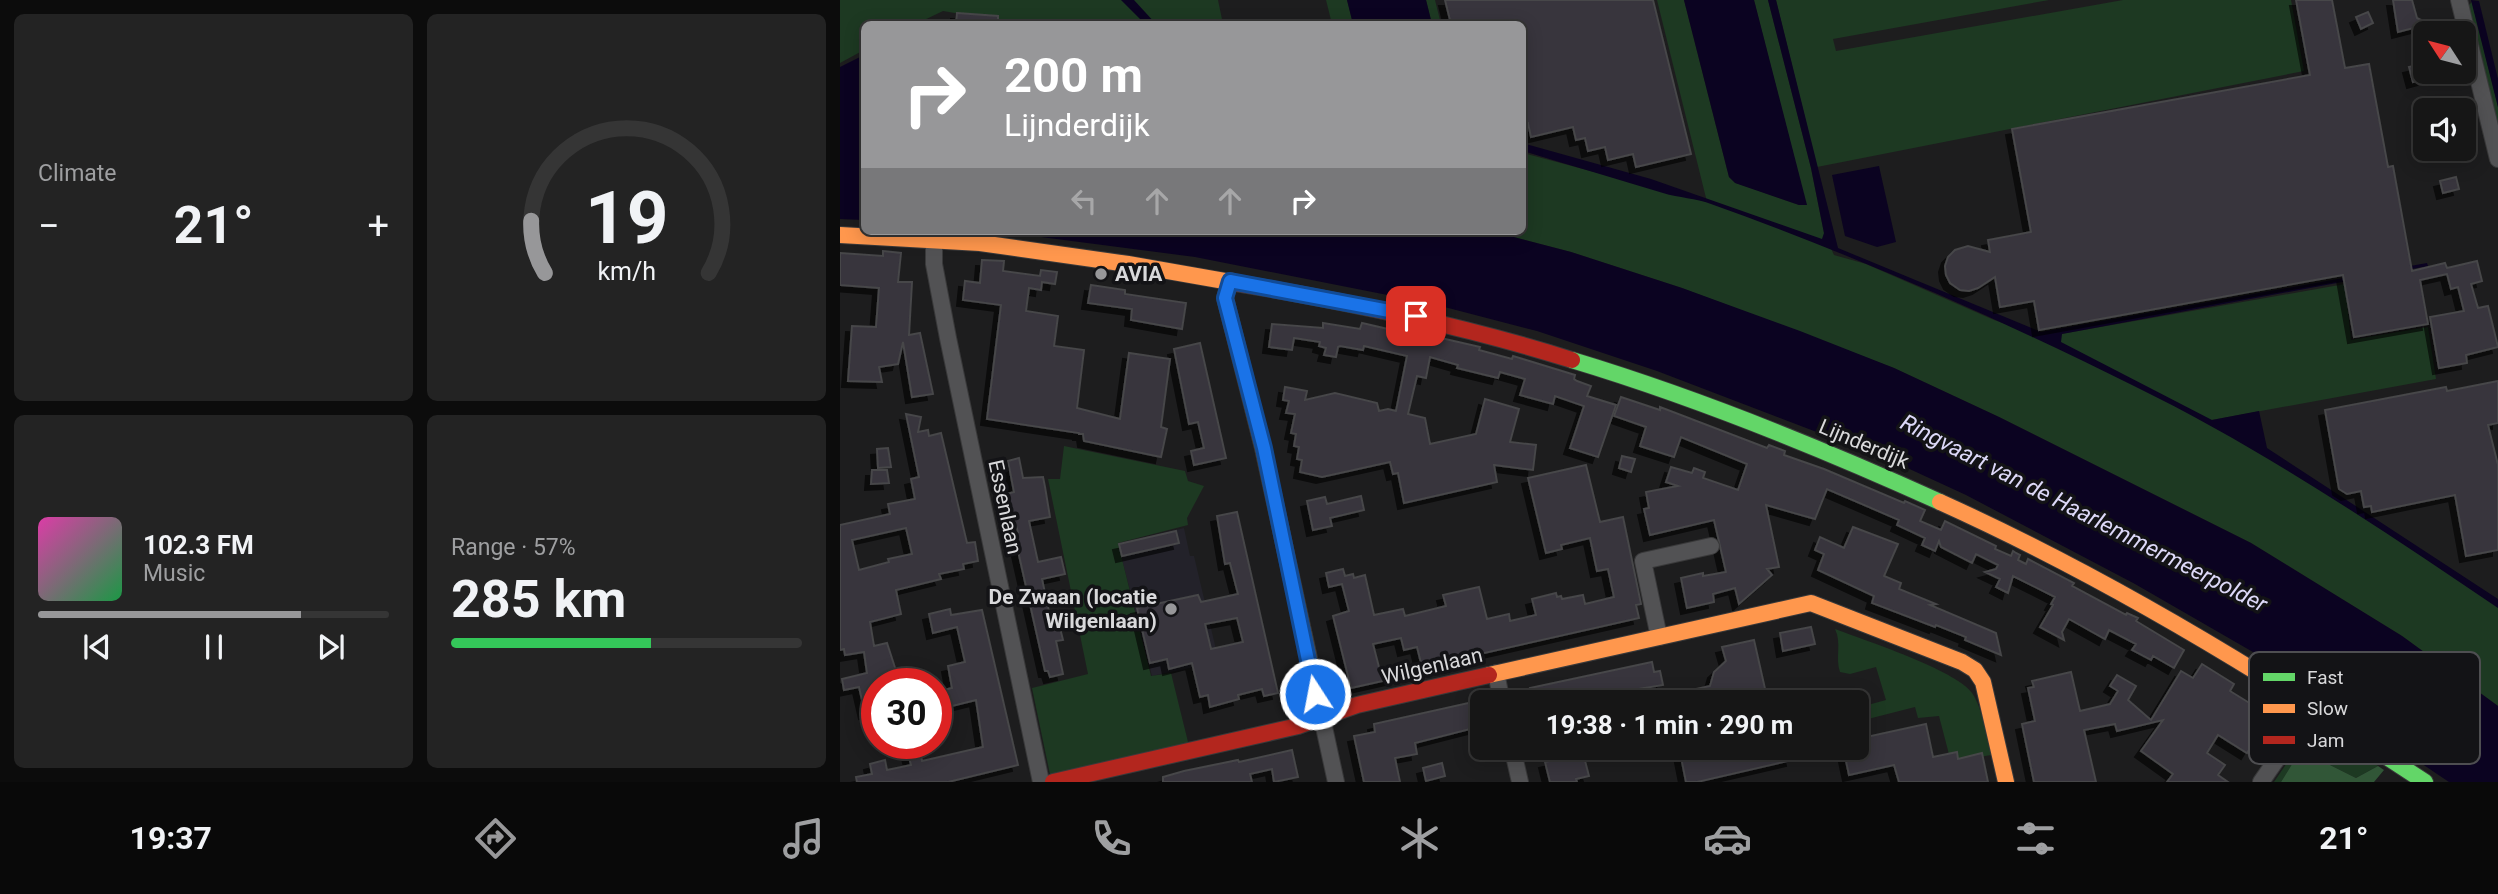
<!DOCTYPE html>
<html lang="en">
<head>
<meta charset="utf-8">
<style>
  body { margin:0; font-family:Roboto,sans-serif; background:#232323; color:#f1f3f6; height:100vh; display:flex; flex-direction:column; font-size:26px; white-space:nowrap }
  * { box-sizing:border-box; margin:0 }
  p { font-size:23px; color:#9e9fa1 }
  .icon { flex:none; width:38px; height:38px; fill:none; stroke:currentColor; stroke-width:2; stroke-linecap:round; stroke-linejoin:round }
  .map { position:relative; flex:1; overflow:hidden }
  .drawer { display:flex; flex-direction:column; gap:14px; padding:14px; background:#0c0c0c; width:840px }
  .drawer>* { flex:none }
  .top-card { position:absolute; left:21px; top:21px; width:665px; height:214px; border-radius:10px; box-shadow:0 4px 18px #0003,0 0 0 2px #353535; background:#979799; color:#fff; overflow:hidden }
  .needle { width:46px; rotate:306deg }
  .buttons { position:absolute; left:1573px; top:21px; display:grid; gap:14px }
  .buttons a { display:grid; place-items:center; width:63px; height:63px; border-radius:10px; background:#161616; box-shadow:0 4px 18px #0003,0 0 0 2px #353535; font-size:35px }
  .speed { position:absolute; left:21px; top:668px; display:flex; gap:14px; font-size:35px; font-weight:700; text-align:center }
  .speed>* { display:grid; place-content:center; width:91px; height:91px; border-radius:50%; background:#161616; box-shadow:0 4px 18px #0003,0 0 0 2px #353535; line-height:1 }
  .speed .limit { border:10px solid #d22; background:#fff; color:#111 }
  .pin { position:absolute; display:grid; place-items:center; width:60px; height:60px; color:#fff; margin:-30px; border-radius:14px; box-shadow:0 4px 10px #0006 }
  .me { position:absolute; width:77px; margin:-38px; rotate:349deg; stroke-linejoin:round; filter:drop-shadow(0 0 5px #0008) }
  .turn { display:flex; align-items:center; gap:24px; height:147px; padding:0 28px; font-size:32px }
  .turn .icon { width:91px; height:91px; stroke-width:2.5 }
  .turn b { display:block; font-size:49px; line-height:60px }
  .lanes { display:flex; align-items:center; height:66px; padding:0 28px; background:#0003; justify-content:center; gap:35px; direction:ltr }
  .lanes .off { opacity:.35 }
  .big { font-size:52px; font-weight:700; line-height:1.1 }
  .drawer .tile { flex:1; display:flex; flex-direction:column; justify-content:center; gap:10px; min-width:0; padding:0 24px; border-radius:10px; background:#232323 }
  .drawer .dial { align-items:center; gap:0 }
  .dial svg { height:182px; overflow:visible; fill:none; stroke:#353535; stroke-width:7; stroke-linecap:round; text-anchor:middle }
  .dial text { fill:#f1f3f6; stroke:none }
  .song { display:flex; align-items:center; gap:21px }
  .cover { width:84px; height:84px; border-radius:10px; background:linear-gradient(135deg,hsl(320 70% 55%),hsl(140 70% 35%)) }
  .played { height:7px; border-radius:4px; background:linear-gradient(90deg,#979799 75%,#353535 75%) }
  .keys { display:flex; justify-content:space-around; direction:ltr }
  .heat { display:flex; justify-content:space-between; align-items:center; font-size:38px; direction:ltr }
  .charge { height:10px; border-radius:5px; background:linear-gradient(90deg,#34c759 57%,#353535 0) }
  .drawer .tiles { flex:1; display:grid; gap:14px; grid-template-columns:repeat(2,1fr) }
  .trip { position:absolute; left:630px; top:690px; width:399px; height:70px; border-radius:10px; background:#161616; box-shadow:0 4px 18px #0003,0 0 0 2px #353535; font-weight:700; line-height:70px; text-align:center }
  .tabs { display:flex; height:112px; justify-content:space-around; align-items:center; background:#090909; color:#9e9fa1 }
  .tabs .icon { width:49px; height:49px }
  .tabs .current { color:#979799 }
  .tabs b { font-size:32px; color:#f1f3f6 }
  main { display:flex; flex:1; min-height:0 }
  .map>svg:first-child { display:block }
  .built { fill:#23222a }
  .green { fill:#1d3922 }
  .forest { fill:#315637 }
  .water { fill:#0b0321 }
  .building { fill:#37343d; stroke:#464648; stroke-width:2; fill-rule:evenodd; filter:url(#shadow) }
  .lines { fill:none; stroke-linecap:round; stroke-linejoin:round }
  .street-casing { stroke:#39393a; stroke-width:18 }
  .fast-casing { stroke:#39393a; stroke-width:18 }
  .slow-casing { stroke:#39393a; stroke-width:18 }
  .jam-casing { stroke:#39393a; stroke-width:18 }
  .street { stroke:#525254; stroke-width:16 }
  .fast { stroke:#63d668; stroke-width:16 }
  .slow { stroke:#ff974d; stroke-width:16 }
  .jam { stroke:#b3261e; stroke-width:16 }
  .route-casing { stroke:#114b97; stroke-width:18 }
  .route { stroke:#1a73e8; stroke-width:12 }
  .poi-dot { fill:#979799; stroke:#131316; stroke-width:2.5 }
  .labels { text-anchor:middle; stroke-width:7; stroke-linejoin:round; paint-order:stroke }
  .poi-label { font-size:21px; font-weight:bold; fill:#d9d9db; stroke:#131316; text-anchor:start }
  .street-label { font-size:21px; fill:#d9d9db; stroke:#131316 }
  .water-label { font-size:23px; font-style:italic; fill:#ddd9f8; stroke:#131316 }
  .key { fill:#131316; stroke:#4e4e51; stroke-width:2 }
  .key-label { font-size:19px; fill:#d9d9db }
</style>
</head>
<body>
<main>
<section class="drawer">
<div class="tiles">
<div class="tile"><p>Climate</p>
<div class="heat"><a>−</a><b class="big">21°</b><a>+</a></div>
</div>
<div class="tile dial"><svg viewBox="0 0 100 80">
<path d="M14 69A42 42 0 1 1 86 69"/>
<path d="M14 69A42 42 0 0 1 8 46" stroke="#979799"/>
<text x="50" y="56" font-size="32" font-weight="700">19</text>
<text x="50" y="72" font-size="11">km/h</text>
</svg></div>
<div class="tile">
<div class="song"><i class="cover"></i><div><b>102.3 FM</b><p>Music</p></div></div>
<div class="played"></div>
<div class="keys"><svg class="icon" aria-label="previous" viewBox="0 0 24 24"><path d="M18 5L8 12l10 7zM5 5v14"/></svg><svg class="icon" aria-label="pause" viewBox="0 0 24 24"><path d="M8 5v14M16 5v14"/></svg><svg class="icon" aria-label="next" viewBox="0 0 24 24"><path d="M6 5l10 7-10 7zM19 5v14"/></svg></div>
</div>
<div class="tile"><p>Range · 57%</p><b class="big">285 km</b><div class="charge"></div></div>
</div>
</section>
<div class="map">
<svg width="1658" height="782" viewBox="0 0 1658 782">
  <defs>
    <filter id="shadow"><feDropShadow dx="-6" dy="6" stdDeviation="0" flood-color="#0009"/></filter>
  </defs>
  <rect width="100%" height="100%" fill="#1d1d1e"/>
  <path class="built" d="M344,528l6,28h4l25,106 -67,14 -34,-132z"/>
  <g class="green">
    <path d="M0,0h378l5,24h-203l-77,-13 -27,13h-52v26l-24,13z"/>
    <path d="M486,0h21l6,24h-21z"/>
    <path d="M586,0h9l6,24h-9z"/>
    <path d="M817,0h27l45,177 7,6 63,22h7l-52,-205h14l43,168 13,65 10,22 32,9 128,56 67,22v-8l284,-50 6,56 77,-13 8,52 -230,42 55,30 237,154v101l-96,-70 -151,-93 -252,-126 -105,-49 -212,-80 -111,-36 -80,-21h31l1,-78 184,49z"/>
    <path d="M936,0h273l-216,39 3,12 287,-51h168l13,71 -487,96z"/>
    <path d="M1632,2l26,105v31l-32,-130z"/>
    <path d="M224,446l121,25 3,10 16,5 -17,32 1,7 -70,18 33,133 20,-3 18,73 -138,33 -19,-91 56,-14 -40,-195h12z"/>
    <path d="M995,629c29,11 121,41 137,64 11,16 14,43 19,62l-40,7 -12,-46 -21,2 -3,-11 -47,12 -4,-13 22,-6 -10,-33 -26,7 -10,-2c-5,-14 2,-29 -5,-43z"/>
    <path d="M1481,725l57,41 -22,12 -30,-15 -19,-22 -26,41h-7l38,-56z"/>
  </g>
  <path class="forest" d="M1467,740l19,23 30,15 22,-12 6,4 -10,12h-93z"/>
  <g class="water">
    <path d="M281,0h13l22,24h-11z"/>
    <path d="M507,0h79l6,24h-79z"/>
    <path d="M844,0h70l53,205h-8l-64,-22 -6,-6z"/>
    <path d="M928,0h8l62,248 203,84 386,-69 1,3 -366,68 -1,8 151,78 47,-9 8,37 231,151v9c-117,-79 -235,-159 -362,-221 -138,-69 -280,-131 -425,-183 -15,-6 -32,-6 -48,-11 -47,-14 -94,-28 -140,-42l-1,-8 129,36 171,60 2,-6 -13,-65z"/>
    <path d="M1631,0l8,1 19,78v28z"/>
    <path d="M24,55v165l-24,-1v-152z"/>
    <path d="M1039,166l17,76 -19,5 -32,-11 -13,-61z"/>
    <path d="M155,231h496l80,21 111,36 118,43 94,37 105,49 252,126 151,93 96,70v76h-49l-177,-119 -137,-79 -169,-89 -76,-35 -233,-89 -120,-40 -104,-27 -238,-47z"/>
  </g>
  <g class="building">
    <path d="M605,0h208l38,154 -55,13 -3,-13 -25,6 -3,-13 -17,4 -3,-13 -9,2 -3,-13 -42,10 -3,-14 -6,2v-101h-71z"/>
    <path d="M1456,0h36l13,68 24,-4 19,103 5,-1 19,105 33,-8 2,5 30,-7 5,20 -11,3 7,24 10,-2 10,41 -32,8 1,8 -28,5 -9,-51 34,-6 -6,-24 -7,2 -4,-15 -27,6 8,44 -74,13 -11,-62 -304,55 -5,-29 -34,6 -5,-30 -17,11 -9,3 -9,-1 -10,-7 -4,-8 -1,-9 3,-9 7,-7 13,-4 22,6 -2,-12 43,-8 -19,-103 298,-54z"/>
    <path d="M1553,0h19l5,18 12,6 -31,8z"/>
    <path d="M1528,12l5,11 -12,6 -5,-12z"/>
    <path d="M117,13l41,3v8h-42z"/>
    <path d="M1586,63l-2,16 -11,3 -4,-15z"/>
    <path d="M1616,177l3,12 -16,4 -3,-12z"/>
    <path d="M43,251l18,2 -3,29h14l-3,53 11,-2 13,61 -21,3 -9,-55 -5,22 -19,3 3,15 -34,-1 4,-55 24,1 3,-39 -39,-3v-32l43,3z"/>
    <path d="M142,260l22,1 -1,10 37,5 1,-6 16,2 -2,12 -13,-2 -1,8 -12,-2 -3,23 32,5 -4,30 30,4 -7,58 43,11 9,-66 41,6 -9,68 6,2 -6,28 -77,-16 -1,-7h-4v-1l-92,-14 14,-114 -38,-5 2,-19 15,2z"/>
    <path d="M251,285l34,5v4l61,9 -4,26 -51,-9 1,-11 -44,-6z"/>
    <path d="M483,323l37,6 2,-6 69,16 1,-3 48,11 -1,3 33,9 1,-3 62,19 -1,4 3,2 14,5 -4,10 29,9 -18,52 -28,-9 14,-42 -29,-10 -2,8 -33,-9 5,-16 -25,-7 -2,6 -41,-10 1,-3 -28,-8 -4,21 -9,-2 -9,38 17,4 5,26 46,-10 9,-35 34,10 -9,33 26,3 -3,25 -39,-5 3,17 -93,21 -6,-30 -5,1 -3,-12 -68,15 -22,-5 2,-12 -5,-1 2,-12 -5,-1 2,-12 -5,-1 4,-19 -9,-1 3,-12 -6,-1 2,-13 22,4 -2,9 30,-7 42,10 2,8 9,-2 8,2 11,-55 -43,-10 -1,4 -23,-4 -2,1 -2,10 -12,-2 2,-7 -7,-2 1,-4 -26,-4 -2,12 -23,-3 3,-23 51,4z"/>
    <path d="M360,343l26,115 -32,7 -3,-14 13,-3 -6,-26 -9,2 -15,-75z"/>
    <path d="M1658,381v42l-10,2 10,40v85l-32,6 -11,-61 -83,17 -1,-6 -7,1 -3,-16 -14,3 -8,-5 -14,-79 121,-23 1,4z"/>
    <path d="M781,397l39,13v-3l107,41 2,-3 16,6 -1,4 40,14 80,34 1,-2 20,9 -5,11 21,9 4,-9 51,25 -1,3 16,7 2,-5 3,2 4,2 -2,5 8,4 2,-5 46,24 -2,3 54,29 1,-2 11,5 -2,3 48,29 -10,18 -21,-12 -2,4 -19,-10 4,-6 -27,-14 -4,9 -36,-20 -7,13 2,8 -24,-13 13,-22 -2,-1 4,-7 -42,-21 -5,17 -12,-6 4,-8 -15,-7 11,-3 2,-4 -22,-11 -4,9 -31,-16 -2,-6 -4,10 -13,-6 3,-7 -28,-13 2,-5 -72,-31 -12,30 -49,-14 13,62 -12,2 5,6 -33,29 -4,-16 -22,6 1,8 -27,6 -6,-30 22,-5v3l23,-4 -12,-52 -64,15 -6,-26 5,-1 -3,-16 32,-6 -12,-4 5,-15 21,6 2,-5 11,4 -2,6 35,12 9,-26 -66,-27 -7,20 -34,-11 6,-19 -32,-11z"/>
    <path d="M66,414l15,3 -3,15 10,-2 1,6 12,-3 26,110 8,-1 3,19 -15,3 1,5 -25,5 2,5 -45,11 5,24 -31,8 4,24 13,-3 12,37 -9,2v2h-13v27l-12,2 -6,-26 -15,3 -2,-11 25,-6 -3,-21 -19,3 -1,-6 -4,1v-125l50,-11 -2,-10 27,-5 -4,-20 8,-2zM66,528l6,26 -24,5 1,3 -30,8 -7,-30z"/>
    <path d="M48,448l3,19 -13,1 -1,-19z"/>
    <path d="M782,456l13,3 -4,13 -12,-4z"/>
    <path d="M179,458l4,20 20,-1 2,10 5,30 -21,4 9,41 23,-5 4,17 -23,5 11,51 7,-2 3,12 -7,1 7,33 -13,3 -2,-6h-3l-31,-138 4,-1 -11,-38 7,-2 -6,-31z"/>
    <path d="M746,465l14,57 23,-5 18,87 -5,1 3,13 -217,49 -5,-20 -13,3 -3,-12 -28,6 7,27 13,-3 3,10 -45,10 -18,-72 16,-5 -7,-27 -13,3 -3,-14 17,-4 2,7 8,-2 1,4 11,-3 9,40 29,-6 2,7 41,-10 -3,-11 36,-8 8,32 22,-5 1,7 26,-6 -4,-16 24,-6 1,4 4,-1 1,3 21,-4 2,9 29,-7 -6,-28 -11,2 -7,-33 -29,7 1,4 -16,4 -18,-75z"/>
    <path d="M32,470h15l2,13 -18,1z"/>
    <path d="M521,496l3,14 -34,8 2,8 -19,4 -6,-29 18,-4 2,7z"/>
    <path d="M397,512l41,181 -14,3 -2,-7 -24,6 1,4 -29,8 -2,-12 -8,2 -8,-34 -23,6 -2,-10 -17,4 -13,-55 61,-13 3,7 37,-8 -8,-31 -5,1 -8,-48zM397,618l6,24 -32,7 -6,-25z"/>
    <path d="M1013,527l45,17 -14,32 17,7 -2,6 37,15 -6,1 66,28 5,22 -36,-15 1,-3 -30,-12 -1,2 -63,-24 2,-7 -56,-26 6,-16 -9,-4 5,-13 24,11z"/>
    <path d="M336,531l3,12 -57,13 -3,-12z"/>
    <path d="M110,609l1,6 31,-5 36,155 -70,17h-91l-1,-5 16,-3 -2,-10 15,-4 2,10 24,-5 -4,-16 12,-2 3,14 61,-14 -7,-47 -40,10v-18l16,-4 -4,-22 17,-4 -8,-35 -24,6 -4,-19z"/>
    <path d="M971,627l4,17 -32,7 -3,-18z"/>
    <path d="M914,640l14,62h-108l-1,-5 51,-11 4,-14 12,-11 -4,-14z"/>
    <path d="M812,662l2,10 6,-1 3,14 -25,4 1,2 -6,1 2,10h-39l-1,-5 -22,5h-40l-3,-14z"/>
    <path d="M1362,664l32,20 -4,7 42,26 -11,20 -3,-2 -11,18 -29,-18 -11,18 18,12 -7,10 10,7h-61l6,-8 -32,-23 22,-31 -46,11 -2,-7 -31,6 12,52h-62l-12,-58 13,-3 -7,-33 6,-1 -2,-6 39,-9 9,39 30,-7 8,-13 -8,-5 7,-11 19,11 -8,14 23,20 30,-49 12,7z"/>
    <path d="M642,700v26l-67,17 2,11 -22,4 5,24h-36l-10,-46 21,-4 -1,-8z"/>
    <path d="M1086,724l7,33 24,-5 1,7 24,-6 6,29h-89l-5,-17 -45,10 -6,-28h14v-8z"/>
    <path d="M839,747h110l3,13 -95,22h-11z"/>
    <path d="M452,750l6,27 -24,5 -2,-13 -22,5 2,8h-89v-5l21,-6 54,-11 1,2z"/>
    <path d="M731,756l1,4 12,-3 5,19 -13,3 1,3h-27l-5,-20z"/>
    <path d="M602,763l3,13 -19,5 -3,-13z"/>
  </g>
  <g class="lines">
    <g class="street-casing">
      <g id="street">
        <path d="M1619,0l39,159"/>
        <path d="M94,240v24l14,74 93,444"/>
        <path d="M390,281l-5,17 38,150 73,334"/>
        <path d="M819,637l-16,-76 68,-15"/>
        <path d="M656,673l6,29"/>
        <path d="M672,747l8,35"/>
        <path d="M1421,782l52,-75"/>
      </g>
    </g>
    <g class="fast-casing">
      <g id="fast">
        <path d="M732,360c126,38 249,88 368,142"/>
        <path d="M1426,678l159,104"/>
      </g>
    </g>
    <g class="slow-casing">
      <g id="slow">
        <path d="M0,235l140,8 148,21 108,19"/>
        <path d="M1100,502c113,51 221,111 326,176"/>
        <path d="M649,675l322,-72 151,59 13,8 8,12 23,100"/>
      </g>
    </g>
    <g class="jam-casing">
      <g id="jam">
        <path d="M396,283c114,19 226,42 336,77"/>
        <path d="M213,782l245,-56 59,-21 132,-30"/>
      </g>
    </g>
    <use href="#street" class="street"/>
    <use href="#fast" class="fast"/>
    <use href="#slow" class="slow"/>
    <use href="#jam" class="jam"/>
  </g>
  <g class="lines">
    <g class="route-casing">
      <path id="route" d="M475,694l-51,-246 -39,-150 5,-17 186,35"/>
    </g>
    <use href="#route" class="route"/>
  </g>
  <g class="poi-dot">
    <circle cx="261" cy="274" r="7"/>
    <circle cx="331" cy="609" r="7"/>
  </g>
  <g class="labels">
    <g class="poi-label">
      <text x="275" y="281">AVIA</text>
      <text x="317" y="604" text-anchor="end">De Zwaan (locatie<tspan x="317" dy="24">Wilgenlaan)</tspan></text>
    </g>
    <g class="street-label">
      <text transform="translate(1024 444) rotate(23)" y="7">Lijnderdijk</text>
      <text transform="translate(165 507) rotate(78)" y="7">Essenlaan</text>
      <text transform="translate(592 666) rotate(-13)" y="7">Wilgenlaan</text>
    </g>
    <g class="water-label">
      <text transform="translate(1244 513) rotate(27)" y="8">Ringvaart van de Haarlemmermeerpolder</text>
    </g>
  </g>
  <rect x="1409" y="652" width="231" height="112" rx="10" class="key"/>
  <rect x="1423" y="673" width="32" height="8" fill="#63d668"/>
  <rect x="1423" y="704" width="32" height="9" fill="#ff974d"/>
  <rect x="1423" y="736" width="32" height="8" fill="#b3261e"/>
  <g class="key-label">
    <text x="1467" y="684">Fast</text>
    <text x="1467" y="715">Slow</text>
    <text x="1467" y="747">Jam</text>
  </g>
</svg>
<div class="buttons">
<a><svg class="needle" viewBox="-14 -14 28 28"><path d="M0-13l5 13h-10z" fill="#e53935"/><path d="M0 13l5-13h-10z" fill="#9e9fa1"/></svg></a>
<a><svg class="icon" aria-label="sound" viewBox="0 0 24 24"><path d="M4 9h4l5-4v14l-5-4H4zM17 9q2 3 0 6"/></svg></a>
</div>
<div class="speed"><div class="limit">30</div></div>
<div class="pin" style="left:576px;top:316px;background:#d93025"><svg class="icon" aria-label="arrive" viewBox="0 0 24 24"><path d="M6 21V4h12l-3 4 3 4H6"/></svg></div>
<svg class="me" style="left:475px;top:694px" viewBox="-20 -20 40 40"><circle r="17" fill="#1a73e8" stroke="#fff" stroke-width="3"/><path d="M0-11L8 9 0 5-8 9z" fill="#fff"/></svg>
<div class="trip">19:38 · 1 min · 290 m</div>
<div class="top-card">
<div class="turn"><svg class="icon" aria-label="right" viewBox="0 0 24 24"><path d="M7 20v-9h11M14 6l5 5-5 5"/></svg><div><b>200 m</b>Lijnderdijk</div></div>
<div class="lanes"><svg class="icon off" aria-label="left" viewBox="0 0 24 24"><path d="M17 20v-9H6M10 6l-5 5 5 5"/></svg><svg class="icon off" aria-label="ahead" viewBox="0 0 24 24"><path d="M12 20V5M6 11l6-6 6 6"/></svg><svg class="icon off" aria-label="ahead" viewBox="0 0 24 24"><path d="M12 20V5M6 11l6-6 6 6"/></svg><svg class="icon" aria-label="right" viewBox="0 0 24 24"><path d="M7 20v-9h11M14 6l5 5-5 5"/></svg></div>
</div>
</div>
</main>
<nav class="tabs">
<b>19:37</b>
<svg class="icon current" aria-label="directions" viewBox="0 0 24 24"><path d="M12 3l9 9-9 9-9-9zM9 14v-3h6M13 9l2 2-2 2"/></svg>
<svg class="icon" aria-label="music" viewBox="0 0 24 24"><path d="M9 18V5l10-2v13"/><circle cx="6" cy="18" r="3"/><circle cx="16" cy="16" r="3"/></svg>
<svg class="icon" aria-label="phone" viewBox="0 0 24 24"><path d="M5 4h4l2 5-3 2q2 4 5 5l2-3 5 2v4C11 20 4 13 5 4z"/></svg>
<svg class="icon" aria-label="climate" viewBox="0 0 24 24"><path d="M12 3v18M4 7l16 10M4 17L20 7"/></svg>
<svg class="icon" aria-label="car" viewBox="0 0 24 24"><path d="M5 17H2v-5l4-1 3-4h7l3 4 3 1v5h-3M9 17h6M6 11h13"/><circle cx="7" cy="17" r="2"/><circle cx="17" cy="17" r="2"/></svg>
<svg class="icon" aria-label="filters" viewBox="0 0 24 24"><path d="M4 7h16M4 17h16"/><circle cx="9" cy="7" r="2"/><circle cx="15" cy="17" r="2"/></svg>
<b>21°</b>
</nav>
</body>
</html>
